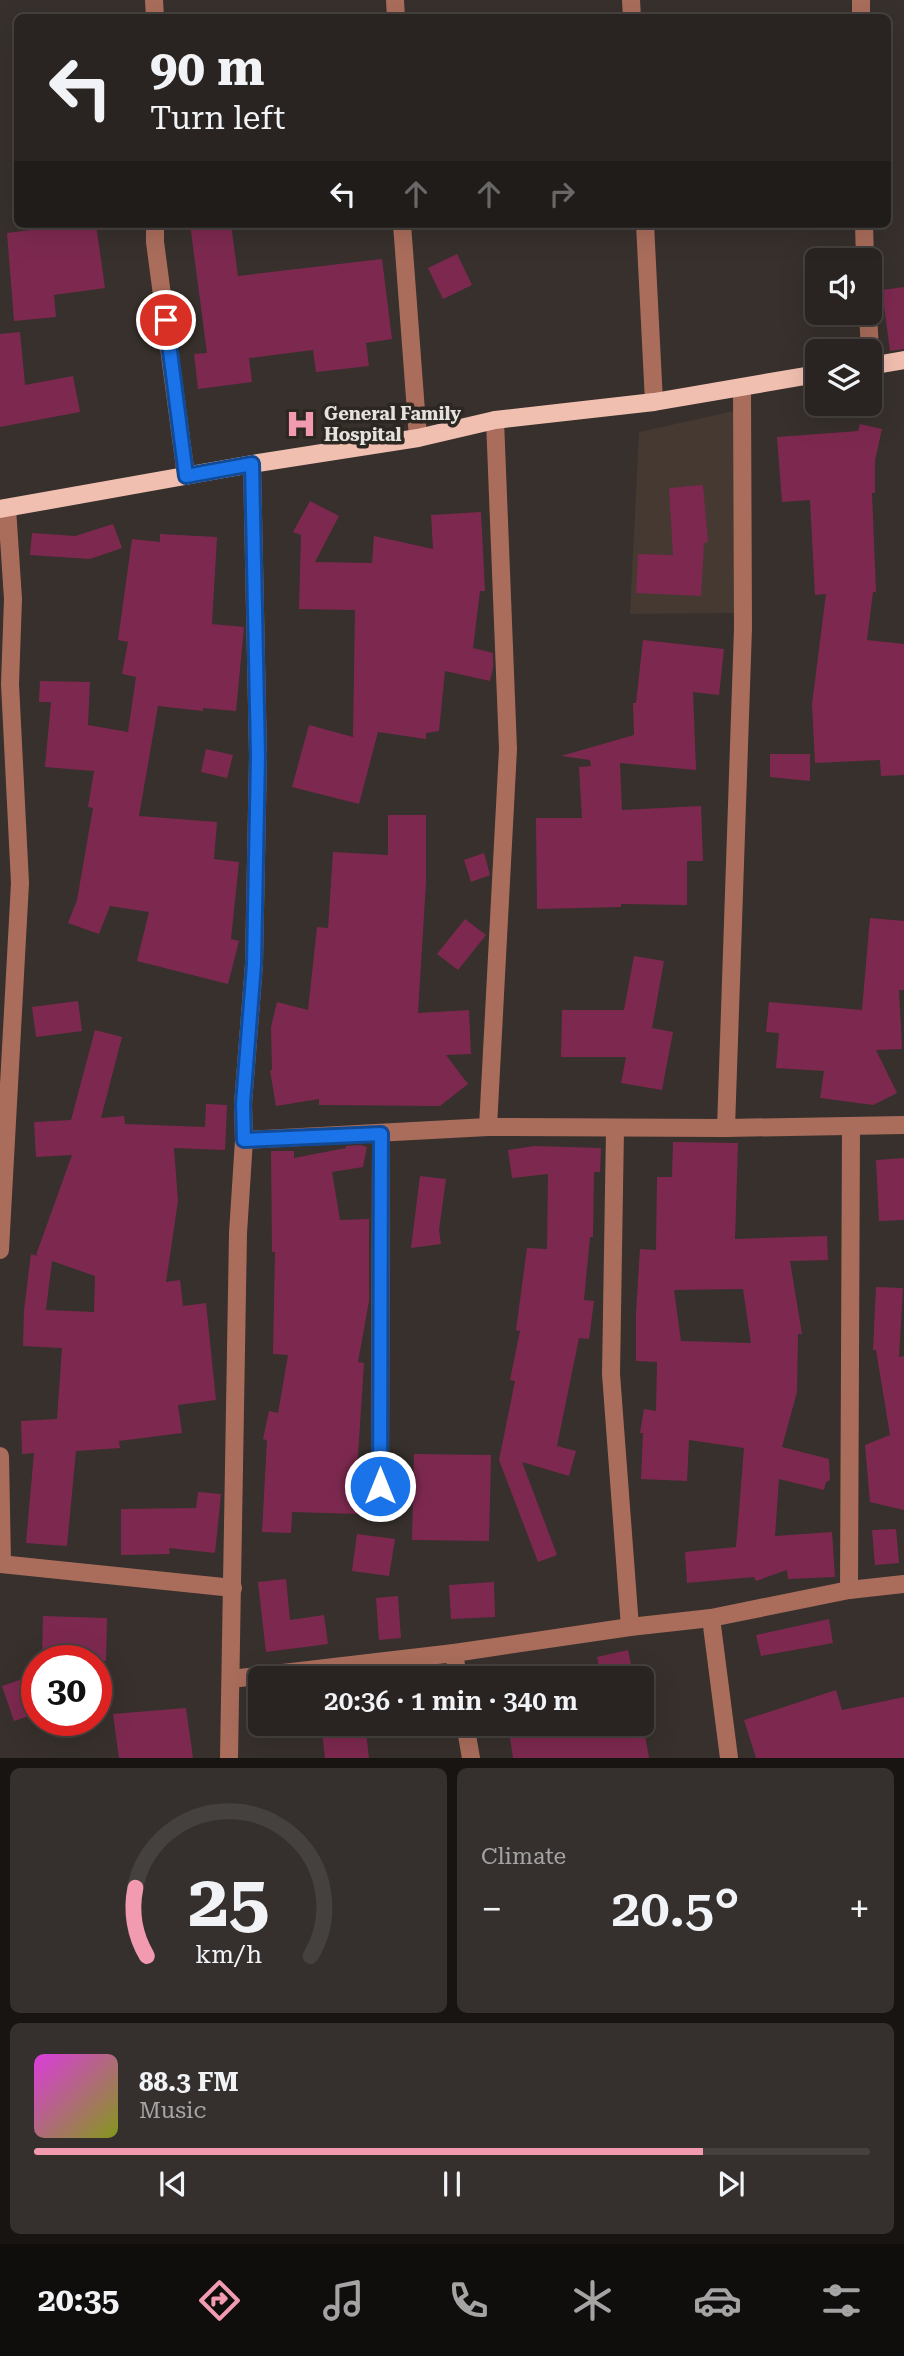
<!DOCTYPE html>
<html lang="en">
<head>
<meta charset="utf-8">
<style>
  body { margin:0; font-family:"Roboto Serif",serif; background:#35302e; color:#f1f3f6; height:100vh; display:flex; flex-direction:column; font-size:26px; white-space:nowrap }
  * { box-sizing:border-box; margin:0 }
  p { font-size:23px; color:#a5a4a5 }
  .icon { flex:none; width:38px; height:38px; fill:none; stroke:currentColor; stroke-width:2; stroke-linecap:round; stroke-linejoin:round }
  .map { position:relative; height:1758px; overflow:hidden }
  .panel { display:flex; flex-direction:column; gap:10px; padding:10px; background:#171412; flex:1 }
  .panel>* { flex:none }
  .banner { position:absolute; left:14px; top:14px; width:877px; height:214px; border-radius:10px; box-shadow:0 7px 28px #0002,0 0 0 2px #45413f; background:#292421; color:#f1f3f6; overflow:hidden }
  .fabs { position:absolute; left:805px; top:248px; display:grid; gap:14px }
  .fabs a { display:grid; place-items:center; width:77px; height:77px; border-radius:10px; background:#292421; box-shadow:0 7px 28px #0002,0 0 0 2px #45413f; font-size:35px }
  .speed { position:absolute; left:21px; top:1645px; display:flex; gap:14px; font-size:35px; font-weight:700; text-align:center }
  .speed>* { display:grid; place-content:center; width:91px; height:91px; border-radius:50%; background:#292421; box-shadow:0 7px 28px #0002,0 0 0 2px #45413f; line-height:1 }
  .speed .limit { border:10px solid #d22; background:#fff; color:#111 }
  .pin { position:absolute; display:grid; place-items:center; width:60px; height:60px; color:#fff; margin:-30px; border:4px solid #fff; border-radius:50%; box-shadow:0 2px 7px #0007 }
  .me { position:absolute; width:77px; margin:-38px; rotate:0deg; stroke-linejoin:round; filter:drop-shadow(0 0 5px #0008) }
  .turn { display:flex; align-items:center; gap:24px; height:147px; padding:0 21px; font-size:32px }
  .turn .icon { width:91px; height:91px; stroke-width:2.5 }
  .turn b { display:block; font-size:49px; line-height:60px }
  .lanes { display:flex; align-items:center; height:66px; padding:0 21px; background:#0003; justify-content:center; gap:35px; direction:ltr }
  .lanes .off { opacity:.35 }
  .big { font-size:52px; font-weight:600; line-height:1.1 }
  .panel .tile { flex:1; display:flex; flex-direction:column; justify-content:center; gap:10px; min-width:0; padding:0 24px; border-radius:10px; background:#35302e }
  .panel .dial { align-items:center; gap:0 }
  .dial svg { height:182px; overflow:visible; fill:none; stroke:#45413f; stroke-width:7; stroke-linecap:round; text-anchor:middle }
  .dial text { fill:#f1f3f6; stroke:none }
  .song { display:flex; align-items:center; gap:21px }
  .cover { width:84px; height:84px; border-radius:10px; background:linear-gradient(135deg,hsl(300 70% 55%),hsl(70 70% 35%)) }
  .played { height:7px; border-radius:4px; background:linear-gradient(90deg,#f29ab0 80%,#45413f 80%) }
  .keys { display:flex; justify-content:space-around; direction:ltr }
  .heat { display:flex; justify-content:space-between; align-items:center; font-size:38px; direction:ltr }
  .panel .tiles { flex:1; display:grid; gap:10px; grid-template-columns:1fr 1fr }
  .tile:last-child { grid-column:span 2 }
  .trip { position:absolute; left:248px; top:1666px; width:406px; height:70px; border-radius:10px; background:#292421; box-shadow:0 7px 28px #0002,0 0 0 2px #45413f; font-weight:600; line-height:70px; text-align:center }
  .tabs { display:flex; height:112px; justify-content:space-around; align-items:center; background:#100e0d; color:#a5a4a5 }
  .tabs .icon { width:49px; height:49px }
  .tabs .current { color:#f29ab0 }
  .tabs b { font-size:32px; color:#f1f3f6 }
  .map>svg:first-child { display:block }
  .built { fill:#453931 }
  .building { fill:#7d294f; fill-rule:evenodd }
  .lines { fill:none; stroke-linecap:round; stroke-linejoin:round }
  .minor { stroke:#aa6d5c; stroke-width:18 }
  .major { stroke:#f1bfb0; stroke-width:18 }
  .route-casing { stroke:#114b97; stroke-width:18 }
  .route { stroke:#1a73e8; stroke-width:12 }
  .labels { text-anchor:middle; stroke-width:7; stroke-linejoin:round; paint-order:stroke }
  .poi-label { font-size:18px; font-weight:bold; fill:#e5e1de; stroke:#2d2722; text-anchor:start }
</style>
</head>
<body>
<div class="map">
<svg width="904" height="1758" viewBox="0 0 904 1758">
  <rect width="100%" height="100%" fill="#37302c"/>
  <path class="built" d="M734,411l4,202 -108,1 9,-182z"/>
  <g class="building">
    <path d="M79,224h17l9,64 -51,7 2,22 -42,4 -7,-88z"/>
    <path d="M190,224h41l7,52 144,-17 10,80 -26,4 3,23 -53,6 -3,-22 -64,8 3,24 -54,7 -4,-35 13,-1z"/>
    <path d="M457,254l15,31 -29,14 -15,-31z"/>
    <path d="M904,287v62l-14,2 -8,-61z"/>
    <path d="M20,332l5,53 48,-9 7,36 -80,15v-93z"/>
    <path d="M860,424l22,5 -7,31v33h-3l4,99h-3l-6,48 37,4v131l-23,1 -1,-16 -65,3 -3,-59 14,-110 -11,1 -5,-95 -28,2 -5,-65 81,-6z"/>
    <path d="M703,485l5,57 -4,1 -3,53 -65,-3 2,-39 35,1 -4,-67z"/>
    <path d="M310,501l29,15 -24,46 57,1 2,-27 59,13 -2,-34 50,-3 4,79h-5l-7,57 20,5v15l-3,13 -45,-10 -6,60 -13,2v6l-48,-7 -19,72 -67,-17 17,-62 44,12 2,-127 -56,-1 2,-74 -8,-3z"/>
    <path d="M113,524l9,24 -32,11 -60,-4 2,-22 43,3z"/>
    <path d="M160,534l57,3 -5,87 32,3 -8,84 -33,-3v3l-45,-5 -19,110 78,6 -3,37 25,3 -8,77 8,2 -11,43 -91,-23 12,-49 -39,-6 -11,28 -31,-11 9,-23 16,-92 -5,-1 6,-36 -49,-4 6,-65h-12l1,-21 50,1 -2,43 40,7 8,-55 -14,-3 6,-32 -10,-2 14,-101 28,3z"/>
    <path d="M643,640l81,9 -5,46 -26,-3 3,78 -76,-7 2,47 79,-4 2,55h-16v44l-66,-1v3l-84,2 -1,-91h46l-3,-51 12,-1 -1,-6 -29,-4 73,-21 -1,-32h3z"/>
    <path d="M206,749l27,6 -6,23 -26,-6z"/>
    <path d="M770,754h40v27l-40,-4z"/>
    <path d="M388,815h38v67l-8,131 51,-3 2,44 -25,1 22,29 -28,22 -121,-1v-6l-43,7 -6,-36h2l-1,-43 6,-25 31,8 9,-83 11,1 5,-76 55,3z"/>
    <path d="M484,853l6,22 -19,7 -7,-22z"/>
    <path d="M870,918l34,3v69h-5l3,59 -26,1 21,43 -24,12 -53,-7 4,-27 -48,-3 3,-35 -13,-1 3,-30 93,8z"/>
    <path d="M465,919l21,16 -28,35 -21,-16z"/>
    <path d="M634,956l30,5 -12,67 21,4 -11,58 -41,-7 5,-26h-65l1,-47h62z"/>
    <path d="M78,1001l4,30 -46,6 -4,-30z"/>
    <path d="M95,1030l27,7 -21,81 23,-2 1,8 80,3 1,-23 21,1 -2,45 -51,-2 4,53 -12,81 14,-2 3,26 23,-3 10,97 -38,5 4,28 -63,8 1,7 -44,3 -9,95 -41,-3 8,-90 -12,1 -1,-33 36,-2 5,-71 -39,-2 1,-36 7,-56 9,3 -4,-2 36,-100 -36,2 -2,-35 37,-2zM52,1261l43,15 -1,36 -48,-2z"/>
    <path d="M673,1142l65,1 -3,96 92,-3 1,24 -38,1 12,73h-4l-1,58 -15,55 47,12 1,21 -4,2 -2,8 -45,-11 -4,57 57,-4 3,45 -47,2 -1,-9 -31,11 -2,-4 -67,6 -2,-31 51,-5 8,-99 -55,-8 -2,41 -46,-2 2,-46h-3l4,-24 12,2 1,-49 -21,-1v-48l4,-64 16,1 1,-73h15zM743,1289l8,54 -70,-2 -7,-51z"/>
    <path d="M360,1145l7,2 -4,20 -31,5 8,48 29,-1v82l-11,61 6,1 -7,107h3l-1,44 -67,-2 -1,21 -29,-1 5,-92 -4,-1 6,-28 9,2 10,-58 -15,-1 2,-102h-3l-1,-101h23v7l52,-10v-2z"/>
    <path d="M534,1146l67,2 -1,24h-6l-1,65h-3l-6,63 10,1 -5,38 -10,-1 -22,108 19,5 -7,25 -47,-14 35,93 -19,7 -39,-102 16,-79 -5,-1 10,-49 -4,-1 11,-82 20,1 1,-75 -36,4 -4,-28z"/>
    <path d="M904,1158v62l-25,1 -3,-61z"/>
    <path d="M420,1176l26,3 -7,51 2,14 -30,4z"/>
    <path d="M876,1287l27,1 -4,69 5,-1v154l-34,-8 -5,-57 25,-10 -14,-85h-3z"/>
    <path d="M414,1454l77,1 -2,86 -77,-1z"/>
    <path d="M198,1492l23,2 -6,59 -46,-5 1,6 -49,1v-46l75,-1z"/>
    <path d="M896,1529l3,34 -24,2 -3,-35z"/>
    <path d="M357,1534l38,5 -6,37 -37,-5z"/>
    <path d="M286,1579l4,41 34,-5 4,29 -62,8 -8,-70z"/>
    <path d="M494,1582l1,35 -44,2 -2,-34z"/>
    <path d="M398,1596l3,42 -22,2 -3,-42z"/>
    <path d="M43,1616l64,2 -1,43h-64z"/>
    <path d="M829,1619l4,24 -72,13 -5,-21z"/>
    <path d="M628,1650l6,28h-33l-4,-21z"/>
    <path d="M23,1679l12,35 -21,7 -12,-35z"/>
    <path d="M836,1690l6,20 62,-13v61h-148l-12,-38z"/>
    <path d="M186,1708l7,50h-74l-6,-44z"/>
    <path d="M321,1724h44l4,34h-44z"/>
    <path d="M508,1724h135l6,34h-136z"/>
  </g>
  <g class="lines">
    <g class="minor">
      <path d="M154,0l1,18"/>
      <path d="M395,0l1,18"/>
      <path d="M631,0l1,18"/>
      <path d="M861,18v-18"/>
      <path d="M155,224v18l31,234"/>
      <path d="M402,224l16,214"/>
      <path d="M645,224l9,178"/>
      <path d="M864,224l1,37"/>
      <path d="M868,313l2,39"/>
      <path d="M488,1127l20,-378 -13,-329"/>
      <path d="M726,1128l17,-500 -1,-241"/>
      <path d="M615,1129l-4,245 19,253"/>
      <path d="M244,1140l244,-13 238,1 178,-3"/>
      <path d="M0,1250l20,-367 -10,-199 3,-85 -6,-91"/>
      <path d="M0,1456l2,108"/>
      <path d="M380,1486l1,-352"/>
      <path d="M0,1564l233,24"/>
      <path d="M849,1590l2,-463"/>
      <path d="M711,1618l18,140"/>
      <path d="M454,1653l4,25"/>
      <path d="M231,1679l223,-26 176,-26 81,-9 138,-28 55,-6"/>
      <path d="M465,1724l6,34"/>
      <path d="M229,1758l9,-525 6,-93 -1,-36 11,-140 4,-208 -6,-292"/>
    </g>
    <g class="major">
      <path d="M870,366l34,-6"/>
      <path d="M0,509l252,-45 166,-26 77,-18 159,-18 163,-28"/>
    </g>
  </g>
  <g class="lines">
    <g class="route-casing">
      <path id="route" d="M166,320l20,156 66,-12 6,292 -4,208 -11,140 1,36 137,-6 -1,352"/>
    </g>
    <use href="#route" class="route"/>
  </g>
  <defs>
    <g id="hospital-bare" transform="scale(2.415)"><path d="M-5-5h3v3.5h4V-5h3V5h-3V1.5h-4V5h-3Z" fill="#f29ab0" stroke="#2d2722" stroke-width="2.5" paint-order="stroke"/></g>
  </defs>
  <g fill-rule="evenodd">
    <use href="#hospital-bare" x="301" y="424"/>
  </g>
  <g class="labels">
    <g class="poi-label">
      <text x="324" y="420">General Family<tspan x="324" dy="21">Hospital</tspan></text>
    </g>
  </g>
</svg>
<div class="fabs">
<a><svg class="icon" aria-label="sound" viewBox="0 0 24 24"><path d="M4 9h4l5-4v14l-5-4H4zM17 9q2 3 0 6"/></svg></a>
<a><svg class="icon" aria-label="layers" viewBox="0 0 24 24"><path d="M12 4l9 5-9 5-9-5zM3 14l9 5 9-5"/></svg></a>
</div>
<div class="speed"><div class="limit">30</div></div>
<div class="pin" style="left:166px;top:320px;background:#d93025"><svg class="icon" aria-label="arrive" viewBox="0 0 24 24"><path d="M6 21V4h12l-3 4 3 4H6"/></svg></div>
<svg class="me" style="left:380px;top:1486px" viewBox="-20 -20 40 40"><circle r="17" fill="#1a73e8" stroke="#fff" stroke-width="3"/><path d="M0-11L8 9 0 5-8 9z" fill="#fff"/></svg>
<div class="trip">20:36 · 1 min · 340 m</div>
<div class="banner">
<div class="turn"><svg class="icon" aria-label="left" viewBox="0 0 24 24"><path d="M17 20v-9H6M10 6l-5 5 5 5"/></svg><div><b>90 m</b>Turn left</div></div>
<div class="lanes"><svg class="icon" aria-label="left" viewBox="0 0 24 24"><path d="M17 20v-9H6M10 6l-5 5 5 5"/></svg><svg class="icon off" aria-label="ahead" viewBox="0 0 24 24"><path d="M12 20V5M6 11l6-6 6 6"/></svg><svg class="icon off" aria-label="ahead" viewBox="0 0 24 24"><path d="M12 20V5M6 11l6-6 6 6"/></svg><svg class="icon off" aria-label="right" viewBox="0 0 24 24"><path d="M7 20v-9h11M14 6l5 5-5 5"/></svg></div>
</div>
</div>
<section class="panel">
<div class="tiles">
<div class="tile dial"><svg viewBox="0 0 100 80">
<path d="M14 69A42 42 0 1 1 86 69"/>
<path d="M14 69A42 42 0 0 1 9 39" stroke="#f29ab0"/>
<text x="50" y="56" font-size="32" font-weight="700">25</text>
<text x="50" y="72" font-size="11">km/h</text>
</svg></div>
<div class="tile"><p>Climate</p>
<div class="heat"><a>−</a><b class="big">20.5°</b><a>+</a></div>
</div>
<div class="tile">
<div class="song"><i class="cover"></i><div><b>88.3 FM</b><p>Music</p></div></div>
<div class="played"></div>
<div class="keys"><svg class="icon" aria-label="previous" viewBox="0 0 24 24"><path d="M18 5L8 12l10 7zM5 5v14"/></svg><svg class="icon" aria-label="pause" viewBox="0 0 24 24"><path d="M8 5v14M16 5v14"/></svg><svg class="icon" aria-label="next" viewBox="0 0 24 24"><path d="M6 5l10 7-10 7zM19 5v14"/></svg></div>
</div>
</div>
</section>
<nav class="tabs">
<b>20:35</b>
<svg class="icon current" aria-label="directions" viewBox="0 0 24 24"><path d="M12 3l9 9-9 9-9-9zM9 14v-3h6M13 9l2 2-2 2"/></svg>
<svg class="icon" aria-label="music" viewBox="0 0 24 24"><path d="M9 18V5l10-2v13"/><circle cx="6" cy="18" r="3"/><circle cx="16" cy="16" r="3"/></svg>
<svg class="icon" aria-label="phone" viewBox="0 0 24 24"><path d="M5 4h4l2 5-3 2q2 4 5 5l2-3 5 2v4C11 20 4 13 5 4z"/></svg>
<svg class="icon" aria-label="climate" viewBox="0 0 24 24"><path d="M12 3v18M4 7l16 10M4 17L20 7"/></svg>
<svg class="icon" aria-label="car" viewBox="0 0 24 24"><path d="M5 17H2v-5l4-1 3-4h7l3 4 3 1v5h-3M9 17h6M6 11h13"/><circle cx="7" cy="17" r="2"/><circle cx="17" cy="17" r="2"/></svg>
<svg class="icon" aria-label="filters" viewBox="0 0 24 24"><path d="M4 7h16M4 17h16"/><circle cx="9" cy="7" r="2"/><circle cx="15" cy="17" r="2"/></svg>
</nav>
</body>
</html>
